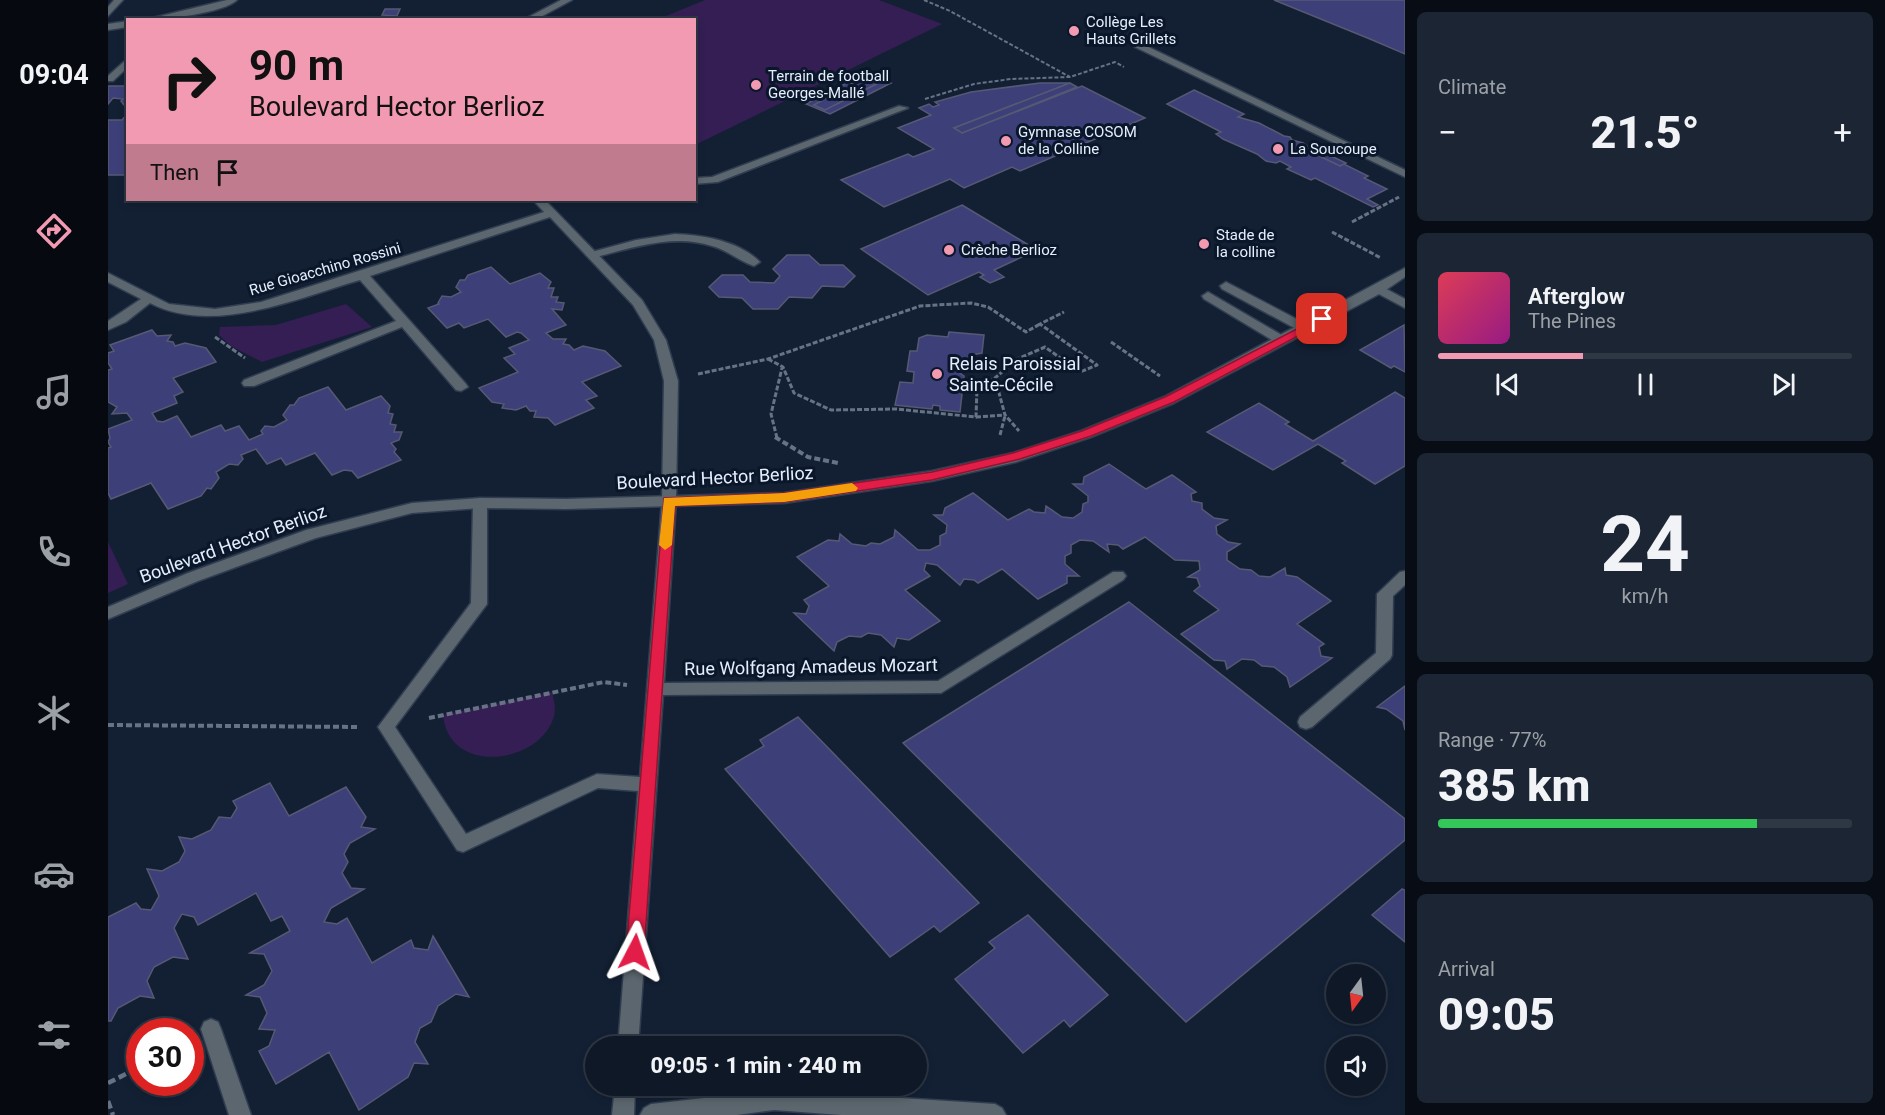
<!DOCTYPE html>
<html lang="en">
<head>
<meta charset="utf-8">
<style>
  body { margin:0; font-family:Roboto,sans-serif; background:#1c2533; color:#f1f3f6; height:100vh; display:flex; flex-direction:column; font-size:22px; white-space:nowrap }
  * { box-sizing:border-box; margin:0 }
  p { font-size:20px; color:#9ba0a7 }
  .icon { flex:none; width:33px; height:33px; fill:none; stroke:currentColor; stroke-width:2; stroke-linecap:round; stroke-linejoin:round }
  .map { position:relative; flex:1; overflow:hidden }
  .panel { display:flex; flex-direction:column; gap:12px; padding:12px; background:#080d15; width:480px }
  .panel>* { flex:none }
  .banner { position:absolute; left:18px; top:18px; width:570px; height:183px; border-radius:0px; box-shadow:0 3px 9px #0003,0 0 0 2px #2e3744; background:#f19ab2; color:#111; overflow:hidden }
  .needle { width:39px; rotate:195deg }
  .tools { position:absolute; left:1218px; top:964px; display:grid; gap:12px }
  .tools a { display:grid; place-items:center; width:60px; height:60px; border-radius:50%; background:#0e1827; box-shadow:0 3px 9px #0003,0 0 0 2px #2e3744; font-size:30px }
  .speed { position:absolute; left:18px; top:1018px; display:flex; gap:12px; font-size:30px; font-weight:700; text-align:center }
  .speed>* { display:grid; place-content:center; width:78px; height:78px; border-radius:50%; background:#0e1827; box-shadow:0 3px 9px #0003,0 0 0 2px #2e3744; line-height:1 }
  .speed .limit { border:9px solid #d22; background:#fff; color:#111 }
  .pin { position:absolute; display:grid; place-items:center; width:51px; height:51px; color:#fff; margin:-26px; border-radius:12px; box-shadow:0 3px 9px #0006 }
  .me { position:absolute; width:66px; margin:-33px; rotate:4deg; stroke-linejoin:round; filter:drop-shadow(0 0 4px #0008) }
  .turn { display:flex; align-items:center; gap:21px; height:126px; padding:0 24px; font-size:27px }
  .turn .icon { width:78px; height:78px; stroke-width:2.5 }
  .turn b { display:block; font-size:42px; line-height:51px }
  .then { display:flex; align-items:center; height:57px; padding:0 24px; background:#0003; gap:12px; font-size:22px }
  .big { font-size:45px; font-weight:800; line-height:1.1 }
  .panel .tile { flex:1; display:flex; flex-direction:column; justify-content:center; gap:9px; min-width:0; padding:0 21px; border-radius:9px; background:#1c2533 }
  .panel .dial { align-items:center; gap:0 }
  .dial b { font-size:78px; line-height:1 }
  .song { display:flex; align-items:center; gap:18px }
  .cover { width:72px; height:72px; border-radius:9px; background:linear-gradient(135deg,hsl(350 70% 55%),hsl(310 70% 35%)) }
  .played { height:6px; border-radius:3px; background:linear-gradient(90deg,#f19ab2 35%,#2e3744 35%) }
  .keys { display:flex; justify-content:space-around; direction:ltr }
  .heat { display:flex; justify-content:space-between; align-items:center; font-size:33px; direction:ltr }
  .charge { height:9px; border-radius:4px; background:linear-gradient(90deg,#34c759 77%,#2e3744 0) }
  .trip { position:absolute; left:477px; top:1036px; width:342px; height:60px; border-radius:30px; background:#0e1827; box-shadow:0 3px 9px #0003,0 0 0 2px #2e3744; font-weight:800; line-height:60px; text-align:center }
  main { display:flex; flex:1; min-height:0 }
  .tab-bar { display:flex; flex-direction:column; width:108px; justify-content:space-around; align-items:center; background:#060a10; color:#9ba0a7 }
  .tab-bar .icon { width:42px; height:42px }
  .tab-bar .current { color:#f19ab2 }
  .tab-bar b { font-size:27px; color:#f1f3f6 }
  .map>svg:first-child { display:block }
  .green { fill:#341e53 }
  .building { fill:#3d3f78; stroke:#565973; stroke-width:1.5 }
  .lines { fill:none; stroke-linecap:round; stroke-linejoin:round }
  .service-casing { stroke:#303d50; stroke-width:3 }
  .minor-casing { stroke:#303d50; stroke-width:3 }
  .tertiary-casing { stroke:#303d50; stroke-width:3 }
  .path-far3 { stroke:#677384; stroke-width:2; stroke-dasharray:4 2; stroke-linecap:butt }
  .path-far2 { stroke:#677384; stroke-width:3; stroke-dasharray:5 2; stroke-linecap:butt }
  .path-far1 { stroke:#677384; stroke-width:4; stroke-dasharray:6 3; stroke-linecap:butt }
  .path { stroke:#677384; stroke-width:4.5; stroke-dasharray:8 4; stroke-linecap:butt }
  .service { fill:#5b666e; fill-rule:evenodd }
  .minor { fill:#5b666e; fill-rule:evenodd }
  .tertiary { fill:#5b666e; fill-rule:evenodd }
  .route { fill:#e11d48; stroke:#92132f; stroke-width:1.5 }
  .slow { fill:#f59e0b }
  .poi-dot { fill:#f19ab2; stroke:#0a172a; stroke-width:2 }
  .labels { text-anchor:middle; stroke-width:6; stroke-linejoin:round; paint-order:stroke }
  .far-poi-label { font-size:15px; fill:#e5eefc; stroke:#0a172a; text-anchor:start }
  .far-street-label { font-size:15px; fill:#e5eefc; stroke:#0a172a }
  .poi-label { font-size:18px; fill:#e5eefc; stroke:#0a172a; text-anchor:start }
  .street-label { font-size:18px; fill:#e5eefc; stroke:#0a172a }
</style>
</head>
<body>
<main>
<nav class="tab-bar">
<b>09:04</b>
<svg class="icon current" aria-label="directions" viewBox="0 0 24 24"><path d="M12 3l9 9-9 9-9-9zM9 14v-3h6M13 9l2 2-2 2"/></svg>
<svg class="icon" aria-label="music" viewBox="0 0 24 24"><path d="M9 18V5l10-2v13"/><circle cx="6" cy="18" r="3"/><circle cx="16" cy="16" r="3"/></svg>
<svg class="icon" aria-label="phone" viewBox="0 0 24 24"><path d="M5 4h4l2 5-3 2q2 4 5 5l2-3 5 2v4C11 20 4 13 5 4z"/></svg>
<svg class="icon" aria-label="climate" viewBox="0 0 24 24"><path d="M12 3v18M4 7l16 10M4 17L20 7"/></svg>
<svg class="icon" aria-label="car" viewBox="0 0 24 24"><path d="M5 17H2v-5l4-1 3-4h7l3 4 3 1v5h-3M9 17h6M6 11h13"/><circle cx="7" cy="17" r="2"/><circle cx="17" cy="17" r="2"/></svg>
<svg class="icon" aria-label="filters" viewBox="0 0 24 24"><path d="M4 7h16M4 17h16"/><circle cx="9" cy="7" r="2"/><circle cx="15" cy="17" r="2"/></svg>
</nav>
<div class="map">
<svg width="1297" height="1115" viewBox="0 0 1297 1115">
  <rect width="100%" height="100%" fill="#132034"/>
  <g class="green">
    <path d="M597,0h174l63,24 -247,121 -1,-125 -35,-1z"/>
    <path d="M238,304l26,23 -110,35 -31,-16 -12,-11 1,-8 56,-2z"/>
    <path d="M0,542l20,42 -20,9z"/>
    <path d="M444,692c2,9 5,18 1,27 -15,45 -104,57 -110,-4z"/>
  </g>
  <g class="building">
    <path d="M1166,0h131v54l-35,-15z"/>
    <path d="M277,9h15l-3,7 -15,-1z"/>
    <path d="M759,73l24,10 -61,31 -24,-10 11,-6 6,2 -9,5 11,5 57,-29 -11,-4 -8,4 -6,-3z"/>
    <path d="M763,77l11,4 -57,29 -11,-5 9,-5 -6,-2 7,-4 7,3 24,-12 -6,-3 7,-4 7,3z"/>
    <path d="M741,82l6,3 -24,12 -6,-3z"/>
    <path d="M932,83h30l-116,45 8,5 120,-47 63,32 -125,53 -8,-4 -48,21 -14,-9 -66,28 -43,-27 67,-26 5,3 21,-8 -36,-21 33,-13 -12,-7 10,-4 4,3 6,-2 -4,-3 36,-10z"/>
    <path d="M962,83l7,4 -115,46 -8,-5z"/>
    <path d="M0,86h20v19h-4l-3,-4 2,-2 -10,-1 -5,6z"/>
    <path d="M1086,90l50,24 -6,3 21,6 25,13 6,1 2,3 11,3 7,5 -3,2 33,16 4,-2 24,12 -4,2 23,11 -20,10 11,6 -5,2 -58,-29 -4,2 -24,-11 4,-2 -11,-6 -4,2 -10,-2 -9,-7 -34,-15 -7,-5 5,-2 -54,-28z"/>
    <path d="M20,113v62h-20v-55h14z"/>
    <path d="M1204,147l34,16 -6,3 -33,-16z"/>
    <path d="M854,205l75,45 -43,20 10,7 -14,6 -10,-6 4,-2 -5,-3 -51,23 -67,-46z"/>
    <path d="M679,255h22l11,10h23l12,11 -11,11 -22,-1 -10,12 -23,-1 -11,12h-25l-11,-11 -23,-1 -10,-10 13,-12h21l7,7 24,1 6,-7 -7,-7z"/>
    <path d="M383,267l19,17 30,-11 11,9 -3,6h6l-3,9h7l-2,5 8,1 -2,7 -10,-1 14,16 -20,8 7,6h13l-3,5 6,1 5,5 9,-4 22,5 16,15 -39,16 15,14 -11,4 8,8 -39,17 -7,-7 -14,-1 2,-6h-6l-4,-5 -10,4 -14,-2 2,-4 -12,-2 -13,-14 39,-16 -14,-14 11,-4 -6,-6 20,-8 -8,-7 -4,-1 -11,5 -18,-18 -24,9 -5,-5 -12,5 -19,-20 11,-4 -1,-1 4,-7 9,1 10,-5 -5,-5 4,-7h5l3,-5z"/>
    <path d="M1296,325l1,47 -11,-6 -3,2 -31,-18z"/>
    <path d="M44,330l5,6 14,-1 -4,6 6,1 2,4 10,-3 21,5 10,14 -43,16 10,14 -9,4 3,7 -25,10 5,8 6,1 14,-6 14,21 30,-12 4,6 14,-5 10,14 14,-6 -2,-3 4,-5 9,1 13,-7 -4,-5 7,-10h4l5,-7 29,-11 18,23 35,-14 9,10 -2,7 5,1 -3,10 6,1 -2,7h8l-3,8 -8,3 5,6 -2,3 7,8 -43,18 -6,-7 -8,-1 -12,5 -17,-22 -29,12 -5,-7 -14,6 -11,-15 -15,6 2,4 -5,6 -9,-1 -13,8 3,6 -8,11 -4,-1 -6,8 -33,13 -17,-26 -40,16 -3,-6v-45l3,-1 -3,-5 2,-4 -2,-9 24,-9 -5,-7 -15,1 5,-7 -9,-5v-32l4,-1 -4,-6v-10l6,-2 -4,-6z"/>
    <path d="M841,332l35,3 -2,18 -11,2v5l-18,8 11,8 -4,36 -20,-2v-4l-7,-1 -1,4 -37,-4 5,-23 13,1 1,-11 -7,-1 3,-20h7l2,-13 8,-3 21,2z"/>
    <path d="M1287,392l10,6v68l-30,18 -33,-21 4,-2 -28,-17 -45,26 -66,-38 52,-29 30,19 -4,2 28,17z"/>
    <path d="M1001,464l37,25 26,-14 24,17 -5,2 1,7 10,2v6l12,9 13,2 -11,6 1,8 11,8 12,2 -13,8v8l13,9 11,1 8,6 11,1 15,-9 1,7 11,2 34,24 -34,23 27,20 -5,3 2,9 11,2 -42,29 -3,-10 -13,-10 -12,-1 -8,-6 -12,-1 -15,10 -2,-8 -11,-1 -33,-26 38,-24 -25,-19 6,-5 -3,-8 -9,-1 12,-7 -1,-9 -24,-1 -30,-23 -22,12 -5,-4 -11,-1 2,8 -16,-11 -13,-1 -9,5v8l-6,3v8l14,12h-12v7l-29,16 -36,-30 -24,14 -4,-3 -10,-1 -4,6 -23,-20 -11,-2 -2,7 6,6 -25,14 35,31 -31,19 -12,-2 -3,9 -13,-12 -13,-2 -7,4 -12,-1 -12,6 -3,9 -40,-38 12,1 3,-8 -5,-6 25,-14 -32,-29 31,-17 11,1 1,-7 12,10 14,2 5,-3 9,1 14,-7 1,-7 23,20h12l10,-5v-9l6,-3 1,-8 -13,-10h9l2,-7 28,-15 35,27 21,-11 5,3 11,1 1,-7 16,11 11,1 9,-6 1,-8 5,-2v-6l-15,-12h10l1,-7z"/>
    <path d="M1021,602l276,217v21l-219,182 -283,-279z"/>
    <path d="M1297,686v44l-2,-9 -17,-12 -9,-2z"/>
    <path d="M690,717l181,186 -39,29 -6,-6 -44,31 -165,-188 39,-23 -4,-6z"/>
    <path d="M162,783l19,33 57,-29 20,30 -5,10 14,2 -25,14 -6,11 4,8 -6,11 9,15 13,1 -33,19 -7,14 13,2 10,-6 25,45 39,-23 3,8 14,2 5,-14 36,61 -13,-3 -18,12 -7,16 -11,6 -5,14 13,22 -14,-1 -6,14 -49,33 -30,-58 -53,32 -17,-33 10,-5 6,-16 -16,-1 8,-16 -7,-16 -14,-2 18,-10 8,-14 -8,-17 -14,-1 40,-22 -8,-15 -11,5 -15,-28 -58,32 -4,-8 -12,-3 -8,14 14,31 -15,-2 -19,10 -7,14 7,17 -14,-2 -22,12 -7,13h-3v-104l28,-14 5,6 10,1 8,-14 -12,-27 15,2 17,-9 6,-11 -6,-14 13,2 19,-9 8,-13 12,1 6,-10 -4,-7z"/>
    <path d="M1294,889l3,1v52l-33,-27z"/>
    <path d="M920,915l80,80 -38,32 -6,-7 -41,33 -68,-74 40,-31 -6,-6z"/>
  </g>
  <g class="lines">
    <g class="service-casing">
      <g id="service">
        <path d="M1030,42l267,128v7l-270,-130 -2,-2z"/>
        <path d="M20,58v9l-15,14h-5v-5z"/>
        <path d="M791,106l9,2 -190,74 -24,2v-6l18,-1z"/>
        <path d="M567,234c28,1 64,7 85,28l-6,4c-15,-5 -27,-16 -42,-20 -40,-13 -82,3 -120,12l-6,-3 2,-2 48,-13z"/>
        <path d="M1118,282l82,43 2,3 -6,4 -4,-1 -78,-42 -2,-3z"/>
        <path d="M1100,292l77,45 2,3 -2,3h-8l-73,-44 -2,-3z"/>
      </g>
    </g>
    <g class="minor-casing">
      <g id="minor">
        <path d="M6,0h9l-15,16v-9z"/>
        <path d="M119,0h10c-13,13 -74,20 -93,20z"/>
        <path d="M453,0h11l-37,20h-12z"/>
        <path d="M20,21v6l-20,3v-6z"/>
        <path d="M425,200h12l97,100 24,40 12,41 -2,120 -12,182 274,-2 175,-109h10l3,4 -3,4 -182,113 -278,2 -25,352h-20l20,-256 -40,-3 -135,64 -6,-2 -79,-123 93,-124 2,-100 7,-5 7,5v101l-92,123 71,107 131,-60 43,3 22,-276 2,-120 -10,-41 -21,-35 -83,-88 -180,59 96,108 2,3 -7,4 -5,-1 -54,-63 -148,59h-10l-2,-3 2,-3 152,-59 -36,-41c-62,18 -148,56 -210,23l-24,19 -18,8v-9l33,-22 -33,-17v-9l61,31 46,5 46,-7 283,-90z"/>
        <path d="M1271,285l26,14v9l-30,-16v-6z"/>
        <path d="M1297,571v14l-12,11 -1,59 -2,4 -78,68 -6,2 -6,-2 -2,-5 2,-5 76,-64 1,-59 23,-22z"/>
        <path d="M103,1019l7,3 3,7 30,86h-22l-28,-86 3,-7z"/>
        <path d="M507,1086h20l-1,29h-22z"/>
      </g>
    </g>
    <g class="tertiary-casing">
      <g id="tertiary">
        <path d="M1297,268v9l-22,15 -209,111 -83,34 -75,25 -84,19 -148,22 -218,6 -86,-1 -68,5 -96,25 -118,43 -90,38v-12l80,-34 118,-43 106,-27 68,-5 86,1 218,-6 148,-22 81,-18 68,-22 83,-34z"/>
        <path d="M666,1090l221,14 7,4 4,7h-165l-67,-5 -37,5h-97l4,-7 7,-4z"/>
      </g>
    </g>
    <g class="path-far3">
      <path d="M816,0l26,11 120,66"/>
      <path d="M817,99l49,-15 37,-5 59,-2 45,-15 9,5"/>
    </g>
    <g class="path-far2">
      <path d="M1244,222l47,-25"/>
      <path d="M1224,232l49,26"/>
      <path d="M107,337l30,21"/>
      <path d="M1003,342l49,34"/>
      <path d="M660,359l15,8 11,26 37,17 65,-1 80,8 1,-29 18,-10 22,-19 28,-12 35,25 17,-7 -57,-41 24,-12"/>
      <path d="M590,374l70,-15 152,-53 51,-3 17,4 38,25 14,-8"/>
      <path d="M887,378l10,37 14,16"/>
      <path d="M868,417l29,-2"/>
      <path d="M892,435l5,-19"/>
      <path d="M669,438l-6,-24 11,-46"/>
    </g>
    <g class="path-far1">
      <path d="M667,437l33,20 30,6"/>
      <path d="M321,718l175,-36 23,3"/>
      <path d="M0,725l251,2"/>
    </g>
    <g class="path">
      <path d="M0,1083l32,-16"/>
      <path d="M0,1101l5,14"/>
    </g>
    <use href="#service" class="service"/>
    <use href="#minor" class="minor"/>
    <use href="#tertiary" class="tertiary"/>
  </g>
  <path class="route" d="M1214,316l4,1v4l-152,81 -83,34 -71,23 -88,21 -148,22 -109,4 -31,446 -3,5 -6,3 -6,-3 -3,-5 38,-454 120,-5 148,-21 81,-19 69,-22 83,-34z"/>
  <path class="slow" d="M744,483l6,5 -2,3 -72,11 -109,4 -3,39 -7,5 -6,-5 5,-47 120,-5z"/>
  <g class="poi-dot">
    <circle cx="966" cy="31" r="6"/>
    <circle cx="648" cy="85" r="6"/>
    <circle cx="898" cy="141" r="6"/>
    <circle cx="1170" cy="149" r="6"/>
    <circle cx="1096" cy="244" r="6"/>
    <circle cx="841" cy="250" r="6"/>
    <circle cx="829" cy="374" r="6"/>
  </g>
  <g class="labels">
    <g class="far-poi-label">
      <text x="978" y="27">Collège Les<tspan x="978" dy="17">Hauts Grillets</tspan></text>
      <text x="660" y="81">Terrain de football<tspan x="660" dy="17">Georges-Mallé</tspan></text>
      <text x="910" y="137">Gymnase COSOM<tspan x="910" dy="17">de la Colline</tspan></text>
      <text x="1182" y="154">La Soucoupe</text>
      <text x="1108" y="240">Stade de<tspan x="1108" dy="17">la colline</tspan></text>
      <text x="853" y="255">Crèche Berlioz</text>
    </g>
    <g class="far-street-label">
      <text transform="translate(217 269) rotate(-16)" y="5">Rue Gioacchino Rossini</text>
    </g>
    <g class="poi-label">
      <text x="841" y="370">Relais Paroissial<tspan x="841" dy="21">Sainte-Cécile</tspan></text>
    </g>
    <g class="street-label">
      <text transform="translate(607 478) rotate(-3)" y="6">Boulevard Hector Berlioz</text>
      <text transform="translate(125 544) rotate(-20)" y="6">Boulevard Hector Berlioz</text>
      <text transform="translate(703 667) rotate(-1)" y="6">Rue Wolfgang Amadeus Mozart</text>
    </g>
  </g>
</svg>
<div class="tools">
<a><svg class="needle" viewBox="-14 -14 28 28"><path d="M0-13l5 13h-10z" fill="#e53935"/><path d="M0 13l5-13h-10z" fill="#9ba0a7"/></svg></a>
<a><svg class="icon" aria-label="sound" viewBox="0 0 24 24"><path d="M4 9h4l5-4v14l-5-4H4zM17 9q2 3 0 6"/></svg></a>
</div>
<div class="speed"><div class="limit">30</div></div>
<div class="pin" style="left:1214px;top:319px;background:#d93025"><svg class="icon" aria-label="arrive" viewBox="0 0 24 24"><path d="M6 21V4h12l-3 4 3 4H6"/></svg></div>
<svg class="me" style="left:527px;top:952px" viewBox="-20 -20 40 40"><path d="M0-17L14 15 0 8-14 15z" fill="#e11d48" stroke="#fff" stroke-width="4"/></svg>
<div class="trip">09:05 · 1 min · 240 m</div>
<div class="banner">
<div class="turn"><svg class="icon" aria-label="right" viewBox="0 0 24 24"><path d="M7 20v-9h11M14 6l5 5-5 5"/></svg><div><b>90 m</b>Boulevard Hector Berlioz</div></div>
<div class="then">Then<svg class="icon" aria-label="arrive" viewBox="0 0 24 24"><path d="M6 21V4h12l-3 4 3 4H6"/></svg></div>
</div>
</div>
<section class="panel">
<div class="tile"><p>Climate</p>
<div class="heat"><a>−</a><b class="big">21.5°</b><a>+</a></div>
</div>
<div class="tile">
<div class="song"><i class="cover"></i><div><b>Afterglow</b><p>The Pines</p></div></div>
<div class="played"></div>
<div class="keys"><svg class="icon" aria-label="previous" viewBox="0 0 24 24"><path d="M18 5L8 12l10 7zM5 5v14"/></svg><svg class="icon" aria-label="pause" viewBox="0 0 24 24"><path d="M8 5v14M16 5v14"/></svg><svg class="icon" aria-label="next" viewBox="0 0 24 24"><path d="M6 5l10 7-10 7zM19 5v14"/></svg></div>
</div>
<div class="tile dial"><b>24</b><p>km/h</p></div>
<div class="tile"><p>Range · 77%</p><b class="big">385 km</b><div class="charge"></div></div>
<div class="tile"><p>Arrival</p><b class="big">09:05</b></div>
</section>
</main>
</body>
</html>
